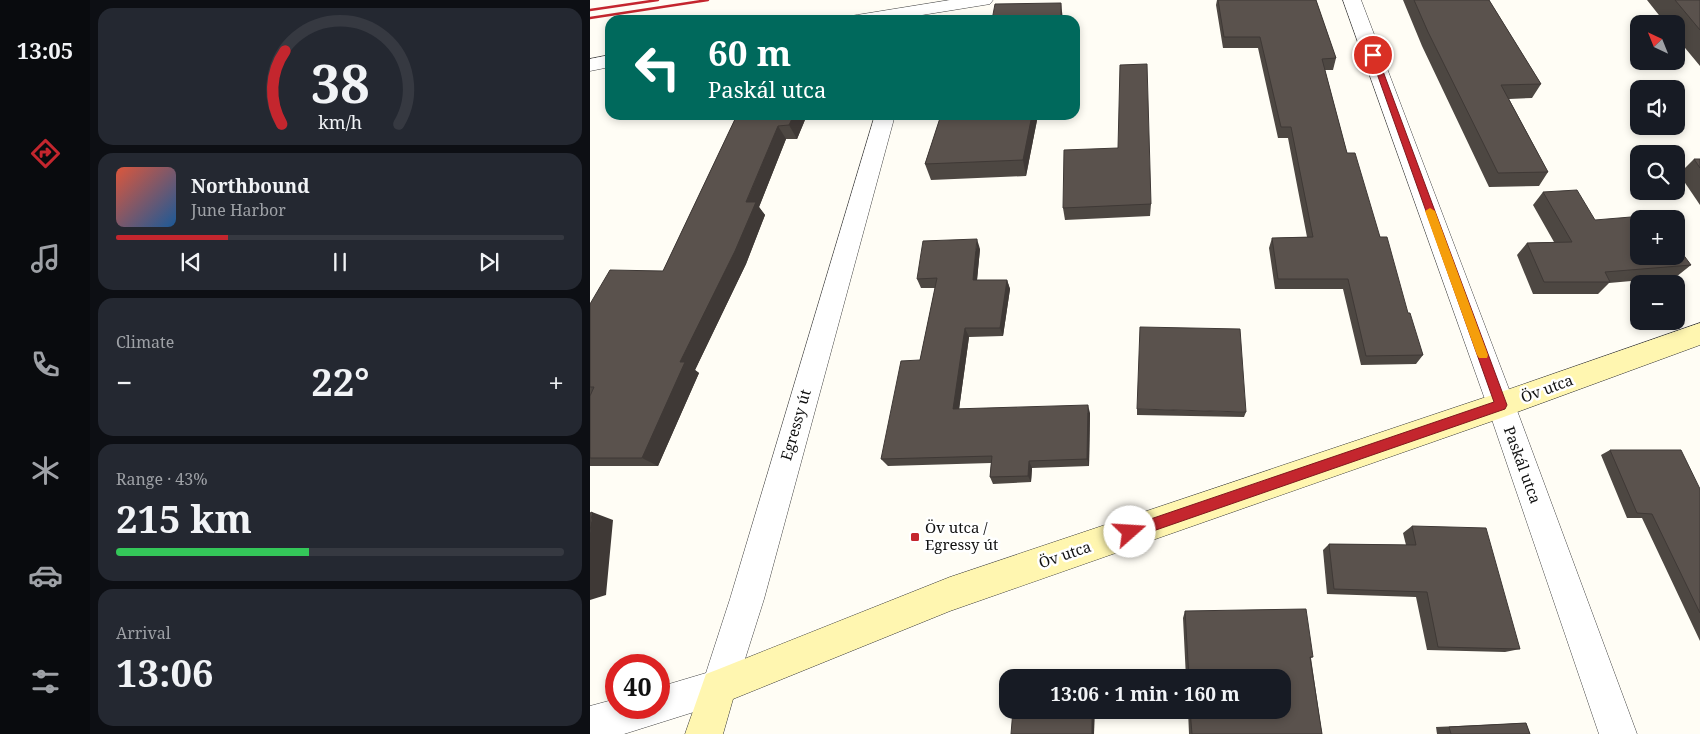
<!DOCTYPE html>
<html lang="en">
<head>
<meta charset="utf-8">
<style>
  body { margin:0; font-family:"Noto Serif",serif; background:#242831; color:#f1f3f6; height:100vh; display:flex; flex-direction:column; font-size:19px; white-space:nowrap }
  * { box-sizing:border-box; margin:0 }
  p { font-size:16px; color:#9ea1a6 }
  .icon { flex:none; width:28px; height:28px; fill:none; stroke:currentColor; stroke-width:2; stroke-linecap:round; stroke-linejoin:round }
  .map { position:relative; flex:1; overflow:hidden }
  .panel { display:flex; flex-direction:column; gap:8px; padding:8px; background:#0d0f14; width:500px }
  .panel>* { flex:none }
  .banner { position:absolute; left:15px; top:15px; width:475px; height:105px; border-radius:15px; box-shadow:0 2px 8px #0003; background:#00695c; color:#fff; overflow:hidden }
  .needle { width:32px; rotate:317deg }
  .buttons { position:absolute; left:1040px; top:15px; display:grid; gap:10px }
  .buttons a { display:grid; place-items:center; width:55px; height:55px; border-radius:10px; background:#171b24; box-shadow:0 2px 8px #0003; font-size:25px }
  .speed { position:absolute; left:15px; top:654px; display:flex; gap:10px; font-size:25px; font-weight:700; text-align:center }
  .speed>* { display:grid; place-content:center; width:65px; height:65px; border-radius:50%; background:#171b24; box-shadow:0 2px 8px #0003; line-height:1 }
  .speed .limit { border:8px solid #d22; background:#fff; color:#111 }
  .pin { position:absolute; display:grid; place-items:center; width:42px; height:42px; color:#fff; margin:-21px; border:2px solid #fff; border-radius:50%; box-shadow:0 1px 5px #0007 }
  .me { position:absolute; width:55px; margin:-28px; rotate:71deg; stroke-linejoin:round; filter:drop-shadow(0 0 4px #0008) }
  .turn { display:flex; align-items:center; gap:18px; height:105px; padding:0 20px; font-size:22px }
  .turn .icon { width:65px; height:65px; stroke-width:2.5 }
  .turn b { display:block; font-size:35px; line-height:42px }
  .big { font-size:38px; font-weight:700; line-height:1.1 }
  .panel .card { flex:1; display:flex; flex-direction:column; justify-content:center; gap:8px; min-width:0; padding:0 18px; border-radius:15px; background:#242831 }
  .panel .dial { align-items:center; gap:0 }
  .dial svg { height:130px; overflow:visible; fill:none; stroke:#363941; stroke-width:7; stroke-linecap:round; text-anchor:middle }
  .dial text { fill:#f1f3f6; stroke:none }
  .song { display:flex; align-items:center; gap:15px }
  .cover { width:60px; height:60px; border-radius:8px; background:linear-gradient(135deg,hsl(10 70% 55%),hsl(210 70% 35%)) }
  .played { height:5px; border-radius:2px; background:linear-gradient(90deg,#c4262e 25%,#363941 25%) }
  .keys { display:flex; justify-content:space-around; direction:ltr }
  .heat { display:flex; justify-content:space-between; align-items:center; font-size:28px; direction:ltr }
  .charge { height:8px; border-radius:4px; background:linear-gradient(90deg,#34c759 43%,#363941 0) }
  .trip { position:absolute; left:409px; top:669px; width:292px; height:50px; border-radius:15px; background:#171b24; box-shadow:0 2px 8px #0003; font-weight:700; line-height:50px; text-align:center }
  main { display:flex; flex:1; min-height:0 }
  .dock { display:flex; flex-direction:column; width:90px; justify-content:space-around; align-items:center; background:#090b0e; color:#9ea1a6 }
  .dock .icon { width:35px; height:35px }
  .dock .active { color:#c4262e }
  .dock b { font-size:22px; color:#f1f3f6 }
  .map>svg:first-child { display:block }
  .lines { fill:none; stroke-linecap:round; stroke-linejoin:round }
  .street-casing { stroke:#444; stroke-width:1 }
  .secondary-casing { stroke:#333; stroke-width:1 }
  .street { fill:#fff; fill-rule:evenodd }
  .secondary { fill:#fff6b0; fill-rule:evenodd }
  .rail { stroke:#c4262e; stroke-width:2.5 }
  .wall { fill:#4d4742 }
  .shaded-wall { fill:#3f3936 }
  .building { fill:#5a524d; stroke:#3f3936 }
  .route { fill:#c4262e; stroke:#7f191e }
  .slow { fill:#f59e0b }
  .poi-dot { fill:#c4262e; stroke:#fff; stroke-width:2 }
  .labels { text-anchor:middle; stroke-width:5; stroke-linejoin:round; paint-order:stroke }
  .street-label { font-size:15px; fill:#111; stroke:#fff }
  .poi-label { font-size:15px; fill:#111; stroke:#fff; text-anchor:start }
</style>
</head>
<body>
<main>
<nav class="dock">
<b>13:05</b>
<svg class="icon active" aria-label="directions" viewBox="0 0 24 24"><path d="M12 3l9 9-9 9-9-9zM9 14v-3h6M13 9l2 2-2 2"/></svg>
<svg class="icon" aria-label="music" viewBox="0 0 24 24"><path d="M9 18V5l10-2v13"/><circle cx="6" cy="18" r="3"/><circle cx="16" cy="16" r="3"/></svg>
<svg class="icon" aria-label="phone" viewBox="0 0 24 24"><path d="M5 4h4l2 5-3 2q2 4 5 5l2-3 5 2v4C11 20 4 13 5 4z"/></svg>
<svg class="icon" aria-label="climate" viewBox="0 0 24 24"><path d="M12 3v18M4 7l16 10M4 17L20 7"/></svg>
<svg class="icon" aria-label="car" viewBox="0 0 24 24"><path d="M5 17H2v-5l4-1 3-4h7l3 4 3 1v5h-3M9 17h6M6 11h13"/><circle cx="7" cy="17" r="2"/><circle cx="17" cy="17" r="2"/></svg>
<svg class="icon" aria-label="filters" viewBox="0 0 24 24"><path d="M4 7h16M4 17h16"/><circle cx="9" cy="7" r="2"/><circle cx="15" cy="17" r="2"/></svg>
</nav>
<section class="panel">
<div class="card dial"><svg viewBox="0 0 100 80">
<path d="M14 69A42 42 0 1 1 86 69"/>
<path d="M14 69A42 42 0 0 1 16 24" stroke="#c4262e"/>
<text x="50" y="56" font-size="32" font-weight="700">38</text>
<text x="50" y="72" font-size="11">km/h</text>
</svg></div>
<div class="card">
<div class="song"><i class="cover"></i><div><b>Northbound</b><p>June Harbor</p></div></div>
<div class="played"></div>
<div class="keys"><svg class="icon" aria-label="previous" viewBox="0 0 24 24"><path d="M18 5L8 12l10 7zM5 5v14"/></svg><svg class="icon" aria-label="pause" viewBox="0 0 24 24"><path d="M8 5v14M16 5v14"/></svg><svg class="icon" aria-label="next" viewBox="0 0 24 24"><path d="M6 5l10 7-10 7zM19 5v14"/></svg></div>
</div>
<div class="card"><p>Climate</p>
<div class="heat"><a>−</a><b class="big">22°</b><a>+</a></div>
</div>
<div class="card"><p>Range · 43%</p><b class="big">215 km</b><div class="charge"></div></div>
<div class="card"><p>Arrival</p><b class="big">13:06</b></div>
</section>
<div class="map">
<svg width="1110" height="734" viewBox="0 0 1110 734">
  <rect width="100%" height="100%" fill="#fffdf5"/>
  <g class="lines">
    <g class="street-casing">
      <g id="street">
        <path d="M360,0h43l-3,4 -6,1 -93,15h-43l3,-4 6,-1z"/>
        <path d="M753,0h18l154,405 122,329h-38l-112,-329z"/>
        <path d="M20,55v12l-20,4v-12z"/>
        <path d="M285,115h20l-131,484 -32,101 -108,34h-34v-28l26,-7v9h43v-21l47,-14 24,-74z"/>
      </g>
    </g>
    <g class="secondary-casing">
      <path id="secondary" d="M1110,323v22l-199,73 -551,193 -217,88 -10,35h-38l21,-60 13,-5 231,-92 551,-185z"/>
    </g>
    <use href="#street" class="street"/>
    <use href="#secondary" class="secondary"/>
    <g class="rail">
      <path d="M0,10l68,-10"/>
      <path d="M0,18l118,-18"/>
    </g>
  </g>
  <g class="wall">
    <path d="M627,0h99l20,58 -3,12h-8l22,83 33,84 43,118 -7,9 -55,1 -18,-76h-68l-6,-41 3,-10 35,-1 -19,-99h-10l-20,-90h-35l-7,-43z"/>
    <path d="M813,0h86l52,84 -9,14 -23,1 39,73 -9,14 -50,1 -67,-141z"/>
    <path d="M1057,0h53v66l-24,-29v-13h-10z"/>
    <path d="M147,115h70l-10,24h-11l-27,68 6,8 -19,49 -51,106 4,3 -41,93h-68v-162l73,-33z"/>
    <path d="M351,115h97l-12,61 -95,4 -6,-16z"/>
    <path d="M528,148l33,56 -1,12 -85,4 -2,-12z"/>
    <path d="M1104,159h6v46l-21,-31z"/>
    <path d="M953,192l52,28 96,45 -15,12 -67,6 -11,11h-65l-16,-39 10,-12 27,-1 -21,-37z"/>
    <path d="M390,249l-3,31h30l3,9 -7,47 -34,1 -10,72 131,4 -1,53 -57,2 -1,14 -38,2 -3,-7 1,-14 -103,3 -7,-7 39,-99 15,-72h-14l-4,-9z"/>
    <path d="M547,409l109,3 -2,5 -107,-2z"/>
    <path d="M1020,450l90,39v152l-58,-123h-15l-26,-63z"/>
    <path d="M822,526l108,123 -15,3 -78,-2 -11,-53 -89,-3 -4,-44 6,-6 77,1 -3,-12z"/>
    <path d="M595,611l128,46 -2,1 11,76h-133l-1,-24h94v-32h-96l-3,-60z"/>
    <path d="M936,723l4,11h-93l-1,-7z"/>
  </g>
  <g class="shaded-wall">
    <path d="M471,3l2,17h-2z"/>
    <path d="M204,115h13l-10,24 -8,-14z"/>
    <path d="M442,115h6l-12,61 -3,-16z"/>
    <path d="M188,126l8,13 -27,68 6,8 -19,49 -51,106 4,3 -41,93 -16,-8 38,-96z"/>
    <path d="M387,239l3,10 -4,41 -3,-10z"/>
    <path d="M417,280l3,9 -7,47 -3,-8z"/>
    <path d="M375,328l4,9 -11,80 -5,-8z"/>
    <path d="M498,405l2,8 -1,53 -2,-7z"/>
    <path d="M439,461l3,7 -1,14 -3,-6z"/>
    <path d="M2,512l21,8 -7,75 -16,5v-67z"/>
    <path d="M504,670l2,2v6h-3z"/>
    <path d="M502,710h3l-1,24h-2z"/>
  </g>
  <g class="building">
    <path d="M628,0h98l20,58 -14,1 25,94h8l25,84h7l21,76h2l13,42 -57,1 -18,-77h-70l-6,-41 41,-1 -22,-110h-10l-21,-90h-36z"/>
    <path d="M824,0h75l52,84 -40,1 47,87 -50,1 -70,-141z"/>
    <path d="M1085,0h25v30z"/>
    <path d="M471,3v17h-69l3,-16z"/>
    <path d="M557,64l4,140 -88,4 1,-58 54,-2 2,-83z"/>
    <path d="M147,115h57l-5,10 -11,1 -32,76h10l-21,49 -55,111h5l-43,96h-52v-62l4,-9h-4v-83l20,-34 53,1z"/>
    <path d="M351,115h91l-9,45 -98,4z"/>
    <path d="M1104,159h6v9z"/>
    <path d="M987,190l18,30 60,-5 2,4h-18v37h37v-11l15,20 -86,7 5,10h-66l-17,-39 45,-1 -29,-50z"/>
    <path d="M387,239l-4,41h34l-7,48h-35l-12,81 135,-4 -1,54 -58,2 -1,15 -38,1 2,-21 -111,3 20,-98 19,-1 17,-82 -20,1 6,-38z"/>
    <path d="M550,327l100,2 6,83 -109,-3z"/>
    <path d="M1020,450h71l19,39v124l-48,-99 -15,-1z"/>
    <path d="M2,512l-2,21v-20z"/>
    <path d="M822,526l74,2 34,121 -82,-2 -11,-55 -93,-3 -5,-45 87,1z"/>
    <path d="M716,609l7,48h-3l12,77h-130l-2,-24h92v-32h-93l-4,-67z"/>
    <path d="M504,670l-1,8h-77v-6z"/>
    <path d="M423,710h79v24h-81z"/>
    <path d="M936,723l4,11h-79l-2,-7z"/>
  </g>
  <path class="route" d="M780,54l7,1 130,350 -2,4 -375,130 -5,-2 -2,-5 2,-4 5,-2 364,-124z"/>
  <path class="slow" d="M840,208l5,3 53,144 -1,3h-8l-2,-3 -52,-144z"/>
  <rect class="poi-dot" x="320" y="532" width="10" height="10" rx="2.5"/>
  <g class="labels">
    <g class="street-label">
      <text transform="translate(957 389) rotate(-20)" y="5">Öv utca</text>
      <text transform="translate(206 425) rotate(-74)" y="5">Egressy út</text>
      <text transform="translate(932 465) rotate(70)" y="5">Paskál utca</text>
      <text transform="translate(475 555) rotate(-19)" y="5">Öv utca</text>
    </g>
    <g class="poi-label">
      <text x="335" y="533">Öv utca /<tspan x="335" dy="17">Egressy út</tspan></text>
    </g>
  </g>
</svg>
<div class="buttons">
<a><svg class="needle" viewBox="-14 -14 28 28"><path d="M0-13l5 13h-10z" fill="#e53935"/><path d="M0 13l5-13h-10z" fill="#9ea1a6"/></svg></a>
<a><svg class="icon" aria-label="sound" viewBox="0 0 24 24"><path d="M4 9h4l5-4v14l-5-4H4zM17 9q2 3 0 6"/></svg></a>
<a><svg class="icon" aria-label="search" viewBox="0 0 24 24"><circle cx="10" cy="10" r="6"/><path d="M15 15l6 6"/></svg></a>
<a>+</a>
<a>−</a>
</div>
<div class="speed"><div class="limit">40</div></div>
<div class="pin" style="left:783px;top:55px;background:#d93025"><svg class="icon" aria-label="arrive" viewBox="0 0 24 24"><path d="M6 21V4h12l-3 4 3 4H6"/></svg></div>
<svg class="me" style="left:540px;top:532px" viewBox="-20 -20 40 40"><circle r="19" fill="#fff"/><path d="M0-13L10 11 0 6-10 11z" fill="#c4262e"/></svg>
<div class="trip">13:06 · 1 min · 160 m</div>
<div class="banner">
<div class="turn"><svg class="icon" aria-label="left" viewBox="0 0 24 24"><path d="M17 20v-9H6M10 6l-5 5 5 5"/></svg><div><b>60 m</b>Paskál utca</div></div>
</div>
</div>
</main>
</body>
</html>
